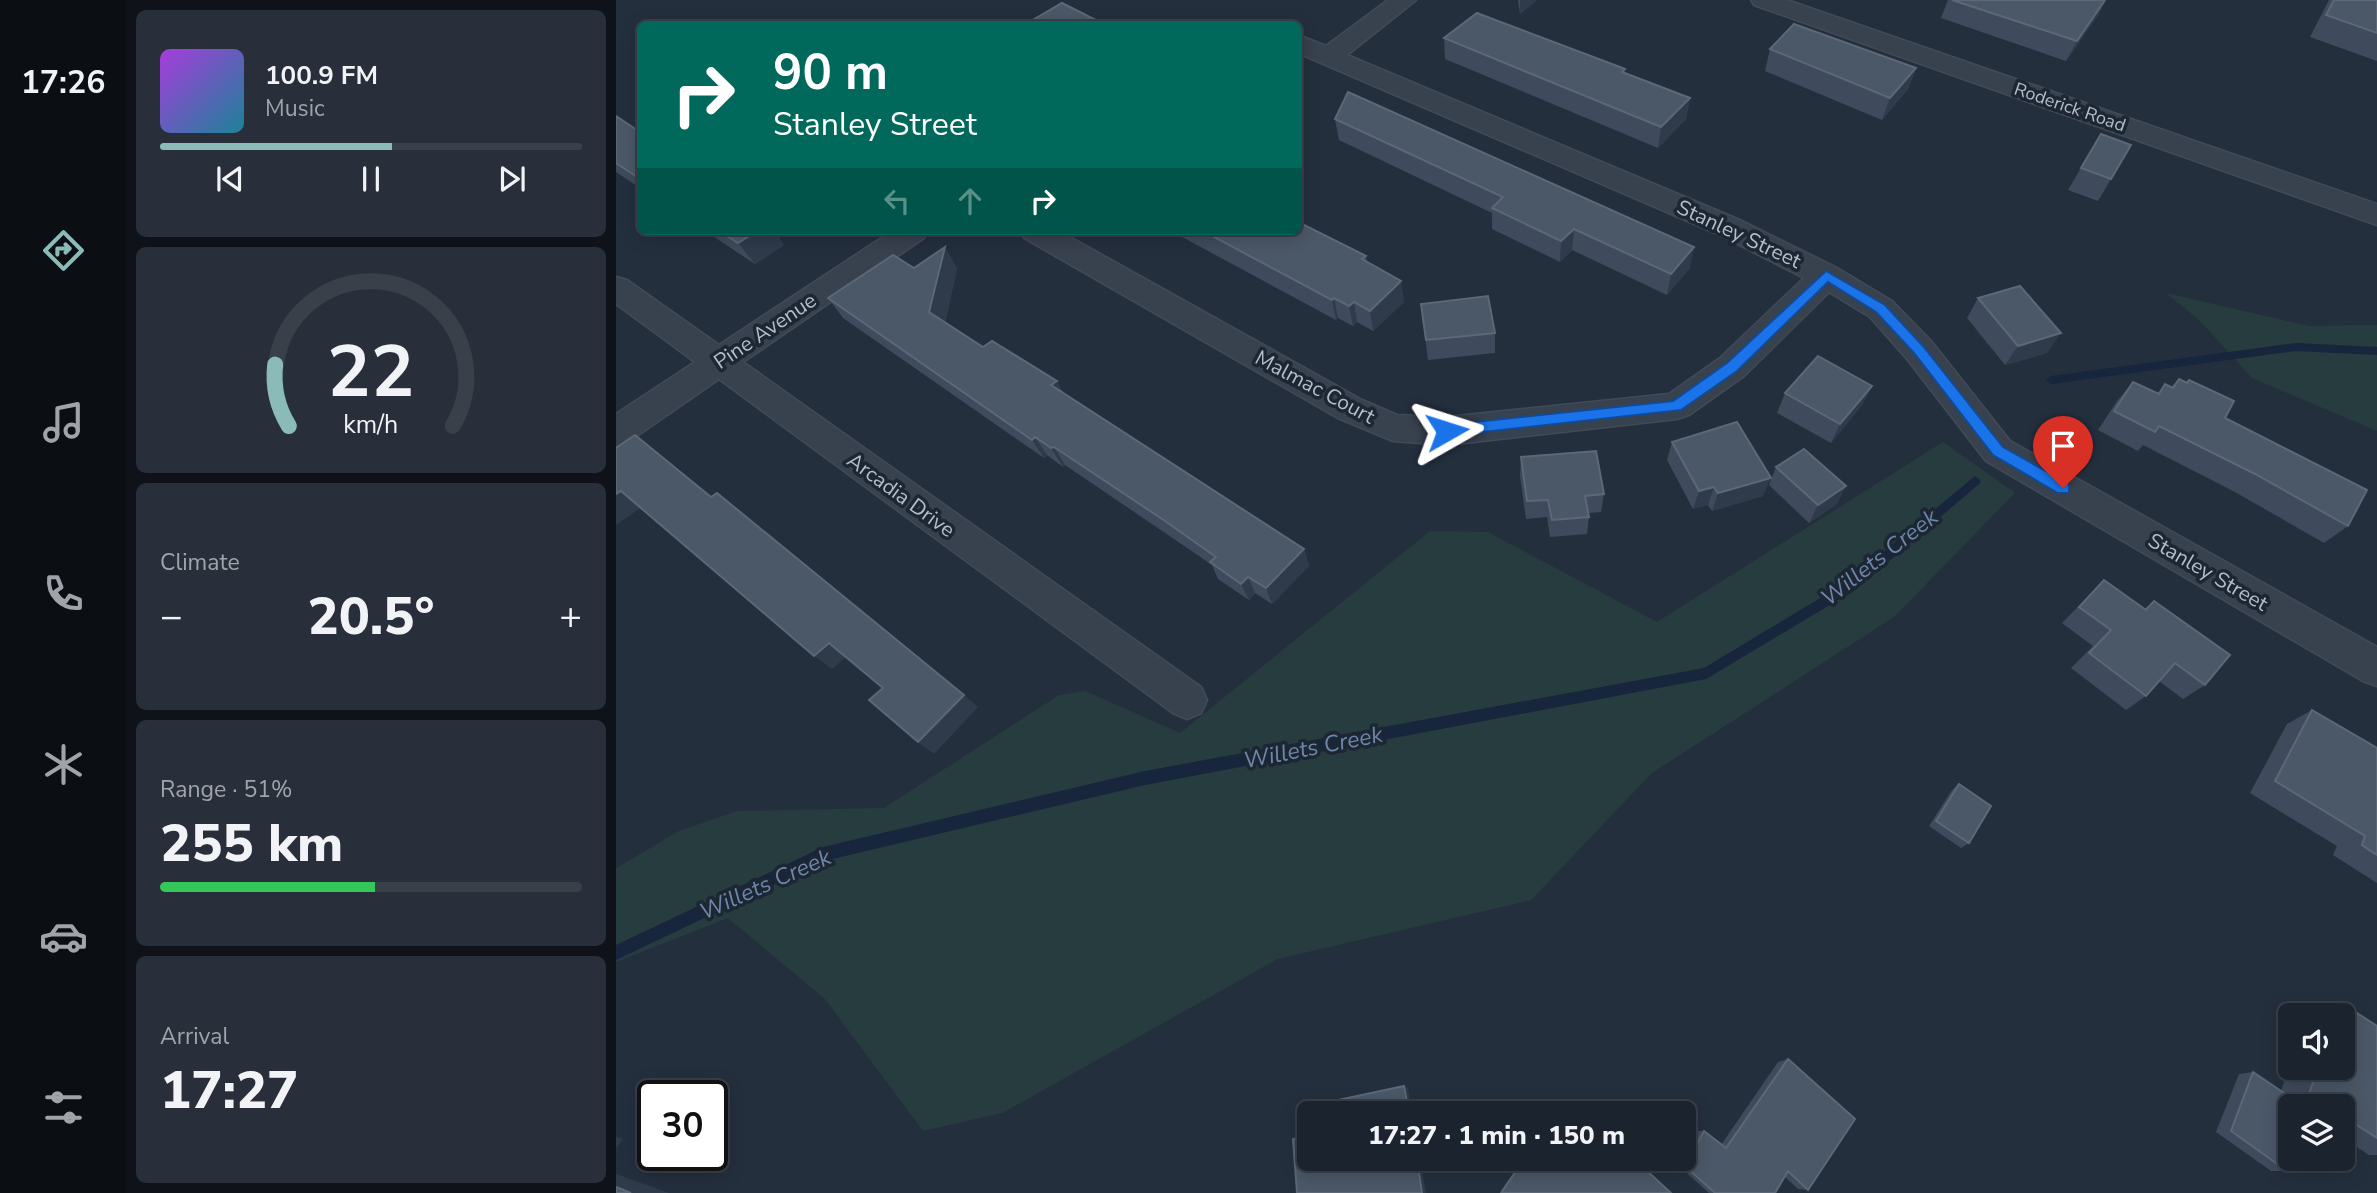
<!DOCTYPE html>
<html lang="en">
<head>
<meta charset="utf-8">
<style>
  body { margin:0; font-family:"Nunito Sans",sans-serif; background:#282f3a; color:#f1f3f6; height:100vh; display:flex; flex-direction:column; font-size:26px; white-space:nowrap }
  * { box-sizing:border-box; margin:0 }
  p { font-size:23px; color:#a0a4aa }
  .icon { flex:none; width:38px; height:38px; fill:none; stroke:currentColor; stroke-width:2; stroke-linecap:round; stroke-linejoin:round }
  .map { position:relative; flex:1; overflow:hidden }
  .details { display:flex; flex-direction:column; gap:10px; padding:10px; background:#0f1319; width:490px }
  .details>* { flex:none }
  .top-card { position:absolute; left:21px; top:21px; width:665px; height:214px; border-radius:10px; box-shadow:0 4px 18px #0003,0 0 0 2px #39404a; background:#00695c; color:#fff; overflow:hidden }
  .controls { position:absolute; left:1662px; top:1003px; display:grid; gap:14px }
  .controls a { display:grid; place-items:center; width:77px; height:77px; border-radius:10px; background:#1b232e; box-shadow:0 4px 18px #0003,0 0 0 2px #39404a; font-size:35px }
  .speed { position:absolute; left:21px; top:1080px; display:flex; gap:14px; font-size:35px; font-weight:700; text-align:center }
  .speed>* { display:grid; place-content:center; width:91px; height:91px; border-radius:50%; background:#1b232e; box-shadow:0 4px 18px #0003,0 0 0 2px #39404a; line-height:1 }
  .speed .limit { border:4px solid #111; border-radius:10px; background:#fff; color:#111 }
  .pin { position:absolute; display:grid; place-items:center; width:60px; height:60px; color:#fff; margin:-72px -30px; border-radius:50% 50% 50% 0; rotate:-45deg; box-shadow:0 0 7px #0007 }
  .pin .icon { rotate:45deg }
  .me { position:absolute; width:77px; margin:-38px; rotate:84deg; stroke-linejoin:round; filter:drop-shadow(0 0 5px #0008) }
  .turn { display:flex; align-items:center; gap:24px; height:147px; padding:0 21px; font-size:32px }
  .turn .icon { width:91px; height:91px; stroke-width:2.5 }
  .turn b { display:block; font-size:49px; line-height:60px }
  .lanes { display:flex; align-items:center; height:66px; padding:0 21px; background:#0003; justify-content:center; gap:35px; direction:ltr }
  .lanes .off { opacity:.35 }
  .big { font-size:52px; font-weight:800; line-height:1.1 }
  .details .tile { flex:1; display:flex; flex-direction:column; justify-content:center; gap:10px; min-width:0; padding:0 24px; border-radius:10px; background:#282f3a }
  .details .dial { align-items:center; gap:0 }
  .dial svg { height:182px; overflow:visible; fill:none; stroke:#39404a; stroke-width:7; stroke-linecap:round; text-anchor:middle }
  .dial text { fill:#f1f3f6; stroke:none }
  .song { display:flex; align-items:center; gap:21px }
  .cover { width:84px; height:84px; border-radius:10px; background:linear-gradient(135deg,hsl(280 70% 55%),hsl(190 70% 35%)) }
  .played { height:7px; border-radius:4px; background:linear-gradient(90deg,#8bbbb9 55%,#39404a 55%) }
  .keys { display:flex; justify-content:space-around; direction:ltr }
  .heat { display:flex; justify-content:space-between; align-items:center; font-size:38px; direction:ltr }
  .charge { height:10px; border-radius:5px; background:linear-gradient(90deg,#34c759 51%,#39404a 0) }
  .trip { position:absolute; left:681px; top:1101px; width:399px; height:70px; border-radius:10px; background:#1b232e; box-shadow:0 4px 18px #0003,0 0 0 2px #39404a; font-weight:800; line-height:70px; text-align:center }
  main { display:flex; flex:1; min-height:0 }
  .tab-bar { display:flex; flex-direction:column; width:126px; justify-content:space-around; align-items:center; background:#0b0e12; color:#a0a4aa }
  .tab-bar .icon { width:49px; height:49px }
  .tab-bar .selected { color:#8bbbb9 }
  .tab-bar b { font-size:32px; color:#f1f3f6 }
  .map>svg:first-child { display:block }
  .green { fill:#263c3f }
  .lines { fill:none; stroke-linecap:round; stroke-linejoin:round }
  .stream { fill:#17263c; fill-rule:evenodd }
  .minor-casing { stroke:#414a57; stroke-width:3 }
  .minor { fill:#38414e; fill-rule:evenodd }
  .wall { fill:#3f4b5c }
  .shaded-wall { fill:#2f3b4b }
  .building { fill:#4b5868; stroke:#5c6777; stroke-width:2 }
  .route { fill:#1a73e8; stroke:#114b97; stroke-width:2 }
  .labels { text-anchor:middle; stroke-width:7; stroke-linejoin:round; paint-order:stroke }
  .far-street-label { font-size:18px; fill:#b4bcc9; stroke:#1d2633 }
  .street-label { font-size:21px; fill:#b4bcc9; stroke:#1d2633 }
  .water-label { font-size:23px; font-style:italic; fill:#6d86a8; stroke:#1d2633 }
</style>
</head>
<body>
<main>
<nav class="tab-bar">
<b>17:26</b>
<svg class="icon selected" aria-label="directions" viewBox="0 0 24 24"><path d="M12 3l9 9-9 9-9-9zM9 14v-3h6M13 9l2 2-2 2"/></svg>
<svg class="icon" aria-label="music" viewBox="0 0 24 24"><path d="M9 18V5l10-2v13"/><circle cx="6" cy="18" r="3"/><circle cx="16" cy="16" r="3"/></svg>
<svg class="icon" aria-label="phone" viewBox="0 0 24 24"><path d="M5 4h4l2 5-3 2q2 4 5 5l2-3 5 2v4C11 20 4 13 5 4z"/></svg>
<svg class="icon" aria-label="climate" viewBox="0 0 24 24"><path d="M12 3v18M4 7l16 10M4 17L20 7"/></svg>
<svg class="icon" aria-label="car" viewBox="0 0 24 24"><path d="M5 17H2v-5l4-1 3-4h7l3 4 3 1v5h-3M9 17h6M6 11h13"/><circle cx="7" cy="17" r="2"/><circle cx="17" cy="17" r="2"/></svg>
<svg class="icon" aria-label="filters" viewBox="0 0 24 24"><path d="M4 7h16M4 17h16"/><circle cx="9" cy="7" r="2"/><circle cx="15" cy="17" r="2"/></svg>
</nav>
<section class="details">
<div class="tile">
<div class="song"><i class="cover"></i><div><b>100.9 FM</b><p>Music</p></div></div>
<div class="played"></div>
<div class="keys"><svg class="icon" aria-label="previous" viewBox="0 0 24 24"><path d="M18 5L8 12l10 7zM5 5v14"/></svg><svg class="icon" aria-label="pause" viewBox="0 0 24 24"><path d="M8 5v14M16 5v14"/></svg><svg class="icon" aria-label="next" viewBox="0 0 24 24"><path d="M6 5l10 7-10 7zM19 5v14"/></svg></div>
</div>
<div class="tile dial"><svg viewBox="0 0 100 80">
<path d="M14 69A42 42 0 1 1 86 69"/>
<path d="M14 69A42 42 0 0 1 8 42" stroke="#8bbbb9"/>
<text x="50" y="56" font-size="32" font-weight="700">22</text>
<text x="50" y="72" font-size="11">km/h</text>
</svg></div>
<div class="tile"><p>Climate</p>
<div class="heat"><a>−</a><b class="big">20.5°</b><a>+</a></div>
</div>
<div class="tile"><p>Range · 51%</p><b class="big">255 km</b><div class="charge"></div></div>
<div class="tile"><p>Arrival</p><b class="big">17:27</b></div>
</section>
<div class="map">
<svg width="1761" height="1193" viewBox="0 0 1761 1193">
  <rect width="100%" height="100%" fill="#242f3e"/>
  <g class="green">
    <path d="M1550,293l143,33 68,-1v106l-125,-53 -53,-58z"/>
    <path d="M1327,442l72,51 -121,124 -242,156 -121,127 -253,59 -276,154 -79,18 -98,-132 -97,-81 -112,44v-94l63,-37 58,-20 147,-3 175,-113 26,-4 95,42 250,-202 58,1 169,90z"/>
  </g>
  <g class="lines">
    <g class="stream">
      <path d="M1680,343l81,4v8l-81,-4 -245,33 -5,-4 5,-4z"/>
      <path d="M1359,476l6,5 -2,3 -124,106 -149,89 -561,106 -321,76 -208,99v-15l207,-98 322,-76 559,-103 143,-86z"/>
    </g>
    <g class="minor-casing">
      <g id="minor">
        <path d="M772,0h28l-69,55 395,166 95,47 55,33 39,40 79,100 367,206v39l-14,-5 -377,-220 -79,-102 -37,-42 -41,-25 -85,84 -55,39 -12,4 -230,26 -54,-4 -55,-23 -314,-180 -4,-7h39l303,169 35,15 50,2 222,-23 51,-36 84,-80 -84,-43 -422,-182v-18l28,11z"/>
        <path d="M1135,0h36l590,204v21l-623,-220z"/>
        <path d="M276,231h36l-4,7 -181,124 458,325 6,13 -6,13 -14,6 -14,-6 -454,-334 -91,63 -12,4v-32l79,-52 -79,-58v-27l11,3 92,65z"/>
      </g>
    </g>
    <use href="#minor" class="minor"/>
  </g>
  <g class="wall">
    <path d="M902,0h19l-17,14z"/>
    <path d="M1332,0h158l-9,17 -31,44 -125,-43z"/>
    <path d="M1713,0h48v61l-67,-24z"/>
    <path d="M828,38l181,31v4l65,25 -4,21 -28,29 -213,-89z"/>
    <path d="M1154,49l146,19 -8,21 -26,31 -117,-49z"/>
    <path d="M0,116l24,16v56l-24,-16z"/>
    <path d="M719,119l355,149 -23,27 -95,-45 -12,12 -68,-33v-16l-153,-73z"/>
    <path d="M1485,134l10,45 -13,22 -30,-11z"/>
    <path d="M89,231h83l-9,7 5,7 -29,19z"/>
    <path d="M555,231h127l68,25 1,6 37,40 -31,29 -16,-9 -4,4 -15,-8 -2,2z"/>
    <path d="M298,268h43l-12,55 38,24 80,46 241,156 5,17 -37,38 -17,-11 -6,7 -31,-21 -6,-14 -38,-26 -109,-74 -2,2 -16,-12 -3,3 -201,-140 -15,-20z"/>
    <path d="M1362,298l69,55 -42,12 -38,-47z"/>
    <path d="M805,304l74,29v20l-67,7z"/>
    <path d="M1563,379l7,3 3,-2 36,38 123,108 -24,17 -89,-51 -92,-47 -5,6 -40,-21 19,-29 16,-19 24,12 8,-10 6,3z"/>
    <path d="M1256,386l-10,19 -31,38 -54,-30 8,-20z"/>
    <path d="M1056,442l91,54 -51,15 -4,-6 -15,4 -26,-49z"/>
    <path d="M905,457l83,37 -3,18 -12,1v4l-2,17 -37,3 -3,-20 -21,2 -6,-43z"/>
    <path d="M1160,467l61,37 -28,19 -40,-38z"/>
    <path d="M1488,580l40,29 10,-8 51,84 -22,14 -24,-18 -13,15 -20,14 -55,-42 22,-22 -31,-23z"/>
    <path d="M1696,710l65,38v135l-44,-28 4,-9 -87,-53 37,-69z"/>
    <path d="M1343,784l10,59 -8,5 -32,-22 23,-36z"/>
    <path d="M1724,1002l37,24v129h-8l-26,-17v-32h-52l-4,65h-16l-55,-39 23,-58 14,-2 28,19 10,-29v6h52v-53h-36l3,-7z"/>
    <path d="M1172,1059l20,131 -10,-1 -13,-12 -10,16h-66l-30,-27 18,-35h7l17,14 57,-83z"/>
    <path d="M908,1158h109l-132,35v-2z"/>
  </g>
  <g class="shaded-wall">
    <path d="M904,0h17l-17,14z"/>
    <path d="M1490,0l-9,17 -31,44 11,-20z"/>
    <path d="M480,20l2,4h-9z"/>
    <path d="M1300,68l-8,21 -26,31 8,-22z"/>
    <path d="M1074,98l-4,21 -28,29 3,-21z"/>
    <path d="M958,229l-2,21 -12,12 1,-21z"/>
    <path d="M141,231h31l-9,7 5,7 -29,19 -17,-21z"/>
    <path d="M329,247l12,21 -14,64 -14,-20z"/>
    <path d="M1078,247l-4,21 -23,27 4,-21z"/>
    <path d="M785,281l3,21 -31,29 -3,-20z"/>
    <path d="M718,298l4,20 -2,2 -4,-20z"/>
    <path d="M738,302l3,20 -4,4 -4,-20z"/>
    <path d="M1445,333l-14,20 -42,12 13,-19z"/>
    <path d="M441,381l11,20 -17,-16z"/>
    <path d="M1256,386l-10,19 -31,38 9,-19z"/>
    <path d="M419,437l12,18 -3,3 -12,-18z"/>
    <path d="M438,447l11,18 -2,2 -12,-19z"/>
    <path d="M1155,478l-8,18 -51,15 6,-18z"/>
    <path d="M1230,486l-9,18 -28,19 9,-18z"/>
    <path d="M1098,487l-6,18 -15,4 6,-18z"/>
    <path d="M5,491l21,16 -26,18v-31z"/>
    <path d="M688,549l5,17 -37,38 -6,-16z"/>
    <path d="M632,577l7,16 -6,7 -8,-16z"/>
    <path d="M213,643l17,14 -14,12 -18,-13z"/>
    <path d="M348,695l14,12 -44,47 -16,-12z"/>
    <path d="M788,1086l4,2 4,25h-3z"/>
    <path d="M0,1137l7,2 -7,10z"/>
    <path d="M801,1158h3l6,35h-4z"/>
    <path d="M0,1174l53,19h-38l-15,-6z"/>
  </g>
  <g class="building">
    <path d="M1336,0h153l-28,41z"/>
    <path d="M1718,0h43v33l-51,-18z"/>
    <path d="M446,3l34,17 -7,4h-63z"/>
    <path d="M861,13l148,56 -3,3 68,26 -29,29 -217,-89z"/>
    <path d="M1178,24l122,44 -26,30 -120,-49z"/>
    <path d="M732,92l346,155 -23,27 -97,-45 -13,12 -69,-33 11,-11 -168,-78z"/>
    <path d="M0,116l24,16v47l-24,-16z"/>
    <path d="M1485,134l30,11 -20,34 -30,-11z"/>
    <path d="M682,222l68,34 -4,3 39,22 -31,30 -16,-9 -5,4 -15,-8 -2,2 -129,-69h95z"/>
    <path d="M103,231h38l-19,12z"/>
    <path d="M329,247l-16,65 54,35 9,-6 65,40 -6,4 253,164 -38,39 -18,-11 -7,7 -31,-22 6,-5 -51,-36 -111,-74 -3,1 -16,-11 -3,3 -204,-142 65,-43 21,13z"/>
    <path d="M1404,286l41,47 -43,13 -40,-48z"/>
    <path d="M872,296l7,37 -69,7 -5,-36z"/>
    <path d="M1202,356l54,30 -32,38 -55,-31z"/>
    <path d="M1563,379l8,4 2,-3 45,21 -9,17 142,72 -19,36 -93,-52 -96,-48 -4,6 -41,-21 19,-29 26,12 6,-10 8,4z"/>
    <path d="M1121,422l34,56 -53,15 -4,-6 -15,4 -27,-49z"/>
    <path d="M19,435l76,62 6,-4 247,202 -46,47 -49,-42 14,-12 -54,-45 -15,13 -193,-165 -5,3v-46z"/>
    <path d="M1188,449l42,37 -28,19 -42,-38z"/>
    <path d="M980,451l8,43 -19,2 4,21 -37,3 -4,-20 -21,1 -6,-44z"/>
    <path d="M1488,580l42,30 8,-9 76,54 -25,30 -30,-22 -29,33 -57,-43 22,-23 -32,-23z"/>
    <path d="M1696,710l65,38v107l-15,-10 3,-9 -90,-55z"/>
    <path d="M1343,784l32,22 -22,37 -33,-22z"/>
    <path d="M1724,1002l37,24v112l-34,-22v-10h-15l-19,-12 9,-26h25v-53h-7z"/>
    <path d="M1172,1059l67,60 -47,71 -20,-19 -13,22h-60l-30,-27 19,-35 22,17z"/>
    <path d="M1637,1072l50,34h-12v52l-4,13 -56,-40z"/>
    <path d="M788,1086l5,27h-98l-1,-7z"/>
    <path d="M693,1136v22h108l5,35h-125l-4,-54z"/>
    <path d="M909,1158h108l38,35h-170z"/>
    <path d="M0,1187l15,6h-15z"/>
  </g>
  <path class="route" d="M1210,271l59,34 38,41 80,101 66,37v9h-11l-65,-38 -79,-102 -38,-41 -48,-30 -91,89 -56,39 -234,26 -7,-5 7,-6 226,-24 54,-38z"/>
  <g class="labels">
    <g class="far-street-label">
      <text transform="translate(1454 107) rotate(19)" y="6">Roderick Road</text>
    </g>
    <g class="street-label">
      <text transform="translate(1123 234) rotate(25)" y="7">Stanley Street</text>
      <text transform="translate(149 331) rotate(-34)" y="7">Pine Avenue</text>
      <text transform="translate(699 387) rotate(28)" y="7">Malmac Court</text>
      <text transform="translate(285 495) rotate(36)" y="7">Arcadia Drive</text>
      <text transform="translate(1592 572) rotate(30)" y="7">Stanley Street</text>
    </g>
    <g class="water-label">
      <text transform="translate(1263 557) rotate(-38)" y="8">Willets Creek</text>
      <text transform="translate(697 747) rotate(-11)" y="8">Willets Creek</text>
      <text transform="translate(149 884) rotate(-24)" y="8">Willets Creek</text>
    </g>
  </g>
</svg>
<div class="controls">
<a><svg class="icon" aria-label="sound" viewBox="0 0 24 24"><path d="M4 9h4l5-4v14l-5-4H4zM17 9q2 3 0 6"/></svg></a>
<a><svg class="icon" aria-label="layers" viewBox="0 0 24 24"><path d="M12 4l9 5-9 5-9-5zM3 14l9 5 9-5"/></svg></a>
</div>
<div class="speed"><div class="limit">30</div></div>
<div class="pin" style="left:1447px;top:488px;background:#d93025"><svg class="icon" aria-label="arrive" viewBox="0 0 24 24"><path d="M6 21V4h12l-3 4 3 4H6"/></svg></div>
<svg class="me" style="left:831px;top:431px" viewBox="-20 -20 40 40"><path d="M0-17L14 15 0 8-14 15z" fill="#1a73e8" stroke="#fff" stroke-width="4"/></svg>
<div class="trip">17:27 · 1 min · 150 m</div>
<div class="top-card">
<div class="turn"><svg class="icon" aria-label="right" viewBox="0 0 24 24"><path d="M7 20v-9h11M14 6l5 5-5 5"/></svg><div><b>90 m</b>Stanley Street</div></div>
<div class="lanes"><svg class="icon off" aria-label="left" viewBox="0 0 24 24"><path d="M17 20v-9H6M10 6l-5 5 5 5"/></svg><svg class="icon off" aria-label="ahead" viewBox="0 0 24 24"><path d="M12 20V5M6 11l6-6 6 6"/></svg><svg class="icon" aria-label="right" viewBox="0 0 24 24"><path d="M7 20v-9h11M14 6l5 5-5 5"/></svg></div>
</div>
</div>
</main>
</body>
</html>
